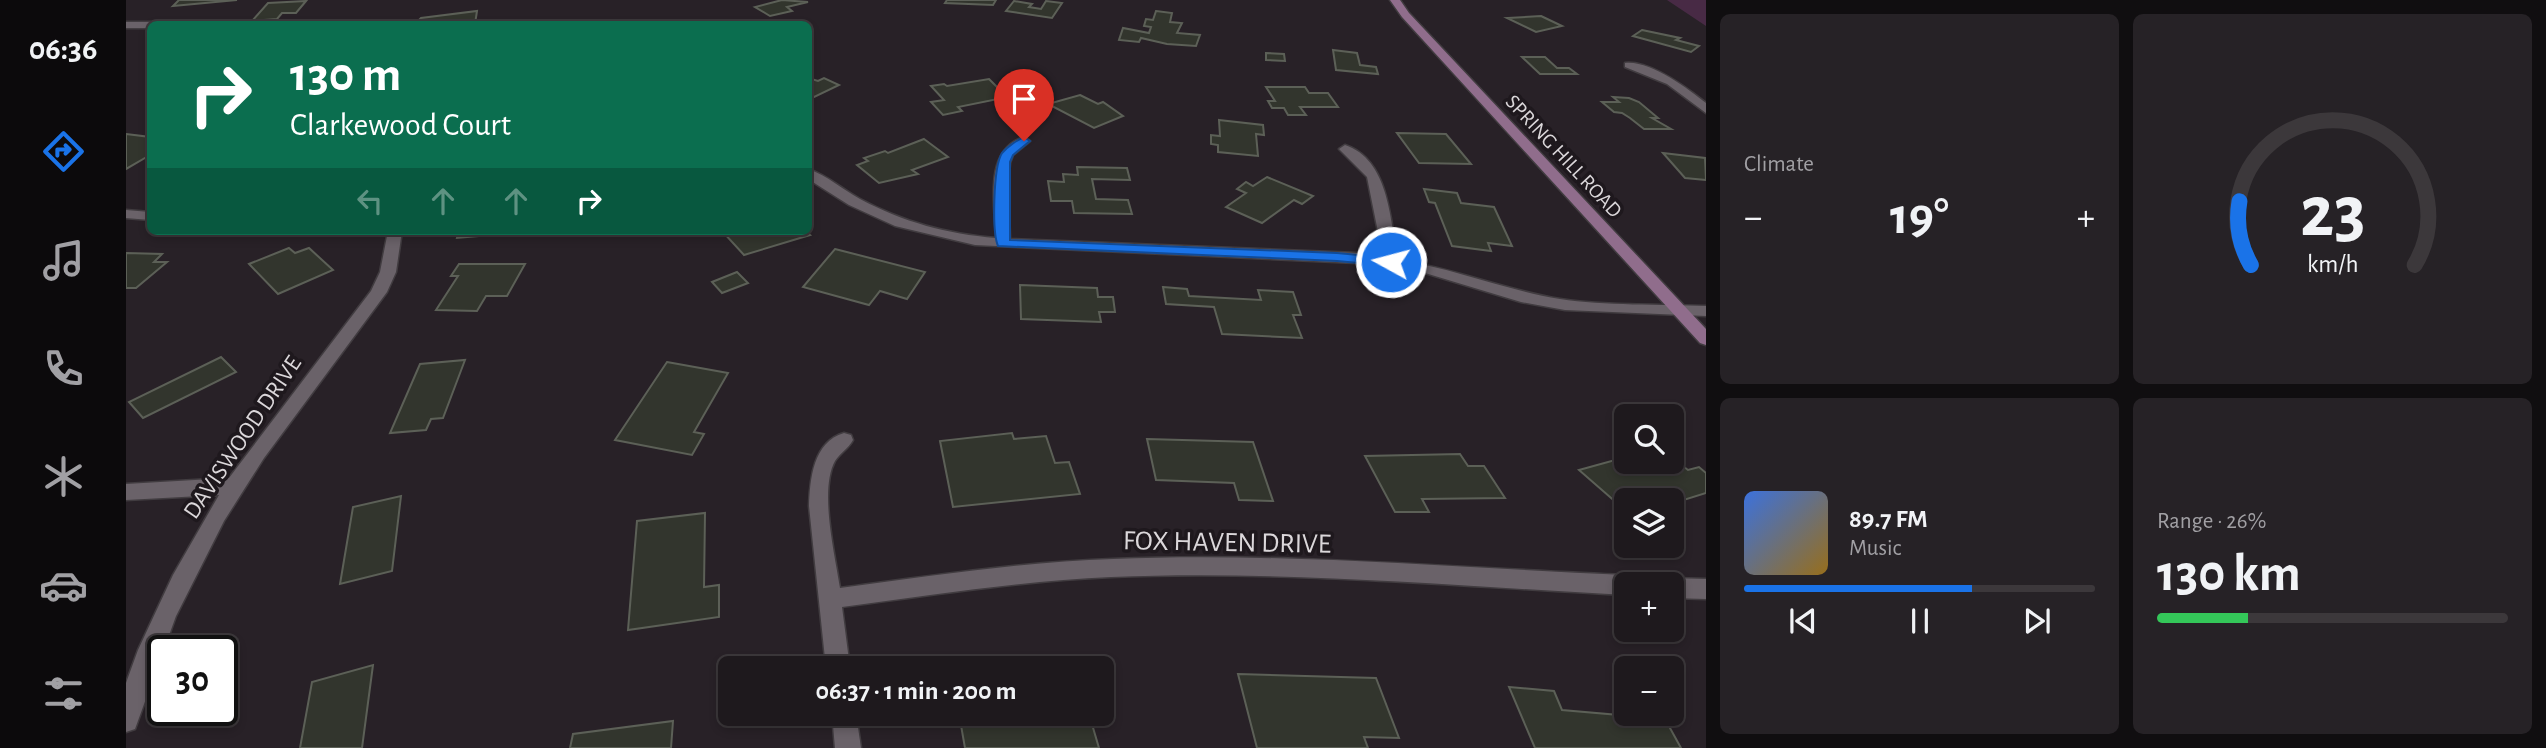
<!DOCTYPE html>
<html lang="en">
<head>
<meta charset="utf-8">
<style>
  body { margin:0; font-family:"Alegreya Sans",sans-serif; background:#262226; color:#f1f3f6; height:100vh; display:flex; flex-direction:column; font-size:26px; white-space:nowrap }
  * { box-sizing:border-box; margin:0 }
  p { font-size:23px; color:#a1a0a4 }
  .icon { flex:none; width:38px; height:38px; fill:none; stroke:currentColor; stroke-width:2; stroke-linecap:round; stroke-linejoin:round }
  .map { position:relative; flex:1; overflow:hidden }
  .panel { display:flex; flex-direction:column; gap:14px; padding:14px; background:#100e10; width:840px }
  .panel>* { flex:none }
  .hud { position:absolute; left:21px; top:21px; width:665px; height:214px; border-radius:10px; box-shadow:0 4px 10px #0003,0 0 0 2px #3c383b; background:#0b6e4f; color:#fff; overflow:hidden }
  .fabs { position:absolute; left:1488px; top:404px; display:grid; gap:14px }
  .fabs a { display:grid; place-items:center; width:70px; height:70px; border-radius:10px; background:#1e191d; box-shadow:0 4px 10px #0003,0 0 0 2px #3c383b; font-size:35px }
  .speed { position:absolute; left:21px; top:635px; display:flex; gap:14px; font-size:35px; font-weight:700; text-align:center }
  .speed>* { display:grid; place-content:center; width:91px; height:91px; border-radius:50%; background:#1e191d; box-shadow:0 4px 10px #0003,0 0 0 2px #3c383b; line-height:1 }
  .speed .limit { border:4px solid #111; border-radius:10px; background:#fff; color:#111 }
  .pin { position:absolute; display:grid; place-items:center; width:60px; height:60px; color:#fff; margin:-72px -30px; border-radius:50% 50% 50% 0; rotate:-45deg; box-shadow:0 0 7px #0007 }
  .pin .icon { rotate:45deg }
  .me { position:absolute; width:77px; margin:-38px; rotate:277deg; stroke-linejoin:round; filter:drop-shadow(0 0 5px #0008) }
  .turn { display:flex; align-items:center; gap:24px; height:147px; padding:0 28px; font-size:32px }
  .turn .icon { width:91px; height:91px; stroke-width:2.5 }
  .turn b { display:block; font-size:49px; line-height:60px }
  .lanes { display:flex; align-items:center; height:66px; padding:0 28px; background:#0003; justify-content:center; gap:35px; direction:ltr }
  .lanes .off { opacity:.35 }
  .big { font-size:52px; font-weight:600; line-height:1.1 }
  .panel .tile { flex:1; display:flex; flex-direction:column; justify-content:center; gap:10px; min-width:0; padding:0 24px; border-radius:10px; background:#262226 }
  .panel .dial { align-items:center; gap:0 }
  .dial svg { height:182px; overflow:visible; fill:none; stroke:#3c383b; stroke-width:7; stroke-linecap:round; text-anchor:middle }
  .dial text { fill:#f1f3f6; stroke:none }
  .song { display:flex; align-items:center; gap:21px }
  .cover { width:84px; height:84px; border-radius:10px; background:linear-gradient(135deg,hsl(220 70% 55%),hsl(40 70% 35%)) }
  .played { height:7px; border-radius:4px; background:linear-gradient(90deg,#1a73e8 65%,#3c383b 65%) }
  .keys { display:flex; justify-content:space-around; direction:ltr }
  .heat { display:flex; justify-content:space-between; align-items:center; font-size:38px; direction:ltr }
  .charge { height:10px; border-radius:5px; background:linear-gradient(90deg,#34c759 26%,#3c383b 0) }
  .panel .tiles { flex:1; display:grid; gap:14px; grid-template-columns:repeat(2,1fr) }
  .trip { position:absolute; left:592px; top:656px; width:396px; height:70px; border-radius:10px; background:#1e191d; box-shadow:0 4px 10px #0003,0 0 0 2px #3c383b; font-weight:600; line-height:70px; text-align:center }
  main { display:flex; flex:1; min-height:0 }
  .tabs { display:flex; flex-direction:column; width:126px; justify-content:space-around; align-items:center; background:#0c0a0c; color:#a1a0a4 }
  .tabs .icon { width:49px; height:49px }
  .tabs .active { color:#1a73e8 }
  .tabs b { font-size:32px; color:#f1f3f6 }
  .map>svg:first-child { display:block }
  .green { fill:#482a45 }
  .building { fill:#32352d; stroke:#5c6057; stroke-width:2 }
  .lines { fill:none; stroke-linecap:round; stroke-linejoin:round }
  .minor-casing { stroke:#413c40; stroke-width:3 }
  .secondary-casing { stroke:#413c40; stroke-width:3 }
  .minor { fill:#6a6269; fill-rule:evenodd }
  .secondary { fill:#906d8c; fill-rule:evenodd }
  .route { fill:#1a73e8; stroke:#114b97; stroke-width:2 }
  .labels { text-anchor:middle; stroke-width:7; stroke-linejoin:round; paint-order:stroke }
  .far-street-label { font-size:21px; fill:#dbd7da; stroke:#1e181d }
  .street-label { font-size:24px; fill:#dbd7da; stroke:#1e181d }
  .near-street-label { font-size:28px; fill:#dbd7da; stroke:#1e181d }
</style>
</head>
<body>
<main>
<nav class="tabs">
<b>06:36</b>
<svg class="icon active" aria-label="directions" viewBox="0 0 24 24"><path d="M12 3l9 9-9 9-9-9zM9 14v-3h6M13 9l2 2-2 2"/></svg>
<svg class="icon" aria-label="music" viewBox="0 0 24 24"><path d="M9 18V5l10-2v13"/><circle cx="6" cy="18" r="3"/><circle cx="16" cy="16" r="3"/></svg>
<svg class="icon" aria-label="phone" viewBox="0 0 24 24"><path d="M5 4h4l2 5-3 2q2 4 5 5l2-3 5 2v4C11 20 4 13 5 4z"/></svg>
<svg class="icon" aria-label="climate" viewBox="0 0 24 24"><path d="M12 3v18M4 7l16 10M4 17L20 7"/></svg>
<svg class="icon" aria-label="car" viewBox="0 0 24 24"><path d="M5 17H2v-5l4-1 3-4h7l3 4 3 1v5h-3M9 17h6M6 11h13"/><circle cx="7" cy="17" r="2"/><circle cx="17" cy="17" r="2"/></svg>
<svg class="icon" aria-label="filters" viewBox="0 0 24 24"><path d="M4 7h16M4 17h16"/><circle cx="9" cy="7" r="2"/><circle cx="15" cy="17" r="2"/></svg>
</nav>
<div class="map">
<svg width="1580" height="748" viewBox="0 0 1580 748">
  <rect width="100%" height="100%" fill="#282127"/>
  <path class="green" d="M1541,0h39v26z"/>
  <g class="building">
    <path d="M53,0h58l-64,6z"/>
    <path d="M656,0l26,2 -21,5 5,4 -22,5 -15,-9z"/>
    <path d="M821,0h49l-3,5 -48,-2z"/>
    <path d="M180,1l-10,12h-14l-5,6 -25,2 16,-18z"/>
    <path d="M888,1l18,3 -3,3 12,2 5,-8 16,2 -10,15 -46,-7z"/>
    <path d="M351,11l-2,13h-60l6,-6z"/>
    <path d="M1030,11l16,2 -2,9 12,1 -5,10 23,2 -4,11 -29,-2 -26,-6 -2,4 -20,-2 4,-12 26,5 2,-6 -7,-1 2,-7 7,1z"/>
    <path d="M1415,16l21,10 -26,6 -29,-14z"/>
    <path d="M1516,30l38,8 -4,2 23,6 -8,6 -58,-16z"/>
    <path d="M1207,50l24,3 3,12 16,2 2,7 -42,-4z"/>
    <path d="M1140,53l18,1 1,7 -19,-1z"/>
    <path d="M1396,57h23l12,11h12l8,6h-37z"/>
    <path d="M682,78l10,3 6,-3 15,7 -31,15z"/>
    <path d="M863,79l13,13 -5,1 6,5 -45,9 4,4 -19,4 -12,-13 13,-2 -13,-14 13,-2 3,2z"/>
    <path d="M1140,87h39l4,6h19l10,14h-38l6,8h-18l-4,-7h-12l-4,-7h7z"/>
    <path d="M954,95l18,9 5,-2 20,14 -29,12 -46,-24z"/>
    <path d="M1487,97l16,1 10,4 19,16h-6l19,11h-27l-14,-11 -8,-5 -8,-1 -12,-10h17z"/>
    <path d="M1093,120l44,5 1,10 -8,-1 2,22 -40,-4v-7l-7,-1v-9l9,1z"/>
    <path d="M1271,133l49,1 25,30 -52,-1z"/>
    <path d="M0,134l24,3v18l-24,14z"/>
    <path d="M798,139l24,18 -36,13 6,4 -39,9 -22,-18 11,-4 -4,-3 21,-7 3,2z"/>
    <path d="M1537,153l42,5 1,22 -21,-2z"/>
    <path d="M951,167l50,1 3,12 -38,-1 4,20 32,1 4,14 -58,-1 -2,-12h-21l-3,-20 16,1 -1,-8 15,1z"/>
    <path d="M1141,177l46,19 -11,8 -8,-4 -32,23 -36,-16 20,-14 -9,-4 9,-7 7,4z"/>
    <path d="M1298,189l33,4 4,10 33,4 18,39 -24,-3 3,8 -39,-5 -17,-43 -6,-1z"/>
    <path d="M333,231h44l-1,3 -45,4z"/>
    <path d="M596,231h83l5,4 -66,20z"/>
    <path d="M163,248l6,5 14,-5 24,22 -55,24 -29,-30z"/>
    <path d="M709,249l90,23 -18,27 -27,-8 -11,14 -66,-18z"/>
    <path d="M0,253l36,1 -8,8h13l-31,26h-10z"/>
    <path d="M333,264h66l-18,32h-21l-9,15 -41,-1 22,-34h-7z"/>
    <path d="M611,272l11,11 -26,10 -10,-11z"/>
    <path d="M894,285l77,3 1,9h15l2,15h-16l2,10 -80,-3z"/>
    <path d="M1037,287l24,2 2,7 72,4 -3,-10 35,2 8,23h-8l9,23 -80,-4 -8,-27 -48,-3z"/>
    <path d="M95,357l15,15 -93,46 -14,-16z"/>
    <path d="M339,360l-22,58 -12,1 -5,11 -36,3 30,-69z"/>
    <path d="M541,362l61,11 -34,59 10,2 -12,21 -77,-15z"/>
    <path d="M886,433l2,6 32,-3 9,27 14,-1 11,32 -127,13 -13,-66z"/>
    <path d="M1021,439l106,3 20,59 -34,-1 -5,-17 -78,-3z"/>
    <path d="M1334,454l8,12h16l21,32 -83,1 7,13h-34l-30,-56z"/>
    <path d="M1500,457v5h45v-5l17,13 11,-3 7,6v20l-35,11v-4h-45v11l-47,-41z"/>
    <path d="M275,496l-9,75 -52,13 13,-77z"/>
    <path d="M579,513l-1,74 15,-2v32l-91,13 9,-109z"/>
    <path d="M247,665l-11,83h-62l12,-66z"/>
    <path d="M1112,674l138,4 23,60 -35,-1 4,11h-111z"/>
    <path d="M1383,687l45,4 8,19 103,9 16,29h-146z"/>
    <path d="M833,714h130l10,34h-134z"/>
    <path d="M547,721l-2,27h-101l3,-14z"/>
  </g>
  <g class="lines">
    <g class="minor-casing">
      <g id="minor">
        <path d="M0,22h24l5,2h-5v4h-24z"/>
        <path d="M1499,63c25,-3 62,25 81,40v10l-39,-29 -42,-17z"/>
        <path d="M898,137l6,4 -17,14 -3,8 -2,22 2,54 347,14 26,4 -16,-80 -28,-28 6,-4c45,15 45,77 53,115 55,8 107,30 162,39 44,7 101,5 146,7v10l-141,-6 -44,-8 -96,-29 -68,-10 -382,-18 -80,-19 -46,-21 -41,-26v-10c19,6 35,21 52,30 43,23 87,35 136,39 -1,-33 -13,-88 28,-101z"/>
        <path d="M0,210l24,2v8l-24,-2z"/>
        <path d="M262,231h14l-6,41 -9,20 -123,166 -40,63 -48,95 -41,113 -9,3v-49l12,-33 35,-75 46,-80 -93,5v-16l103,-6 142,-187 9,-19z"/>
        <path d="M718,433l7,2 2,5c-4,8 -13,13 -18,21 -16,29 0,94 5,127 90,-12 182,-26 273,-29 171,-7 342,9 513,16l8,3 3,6h-11v11c-171,-9 -344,-25 -515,-18 -90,4 -179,18 -269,30l8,61h-24l-17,-162c1,-27 4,-64 35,-73z"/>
        <path d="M1545,578l35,1v20l-35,-1v-14h-9z"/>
        <path d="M706,714h24l5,34h-26z"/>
      </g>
    </g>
    <g class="secondary-casing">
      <path id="secondary" d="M1264,0h10l9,13 297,316v16l-6,-2 -298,-326z"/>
    </g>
    <use href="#minor" class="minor"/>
    <use href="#secondary" class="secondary"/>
  </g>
  <path class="route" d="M898,137l6,4 -17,14 -3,7v78l327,13 54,5 6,4 -6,4 -54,-5 -339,-15c-6,-14 -5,-79 4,-93 5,-6 15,-13 22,-16z"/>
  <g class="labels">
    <g class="far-street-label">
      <text transform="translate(1438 156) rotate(47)" y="7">SPRING HILL ROAD</text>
    </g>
    <g class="street-label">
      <text transform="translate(116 437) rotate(-56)" y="8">DAVISWOOD DRIVE</text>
    </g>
    <g class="near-street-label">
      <text transform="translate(1101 541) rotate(1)" y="10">FOX HAVEN DRIVE</text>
    </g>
  </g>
</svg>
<div class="fabs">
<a><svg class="icon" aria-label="search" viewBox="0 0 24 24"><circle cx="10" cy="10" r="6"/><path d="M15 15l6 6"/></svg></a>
<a><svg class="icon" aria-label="layers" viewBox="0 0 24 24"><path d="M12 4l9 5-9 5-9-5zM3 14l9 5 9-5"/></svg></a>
<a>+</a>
<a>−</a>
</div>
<div class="speed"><div class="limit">30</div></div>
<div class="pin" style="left:898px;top:141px;background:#d93025"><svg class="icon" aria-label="arrive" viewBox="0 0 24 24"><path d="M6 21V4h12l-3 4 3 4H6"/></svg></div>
<svg class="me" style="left:1265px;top:262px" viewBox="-20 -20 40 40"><circle r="17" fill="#1a73e8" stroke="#fff" stroke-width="3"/><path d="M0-11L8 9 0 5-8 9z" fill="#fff"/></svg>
<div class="trip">06:37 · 1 min · 200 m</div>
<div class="hud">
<div class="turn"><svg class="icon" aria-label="right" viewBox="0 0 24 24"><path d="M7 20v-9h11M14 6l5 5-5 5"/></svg><div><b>130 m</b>Clarkewood Court</div></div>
<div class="lanes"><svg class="icon off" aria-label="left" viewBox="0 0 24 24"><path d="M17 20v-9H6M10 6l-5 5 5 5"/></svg><svg class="icon off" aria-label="ahead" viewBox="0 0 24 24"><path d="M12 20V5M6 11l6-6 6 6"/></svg><svg class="icon off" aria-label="ahead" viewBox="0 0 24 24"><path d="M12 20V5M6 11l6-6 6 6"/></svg><svg class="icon" aria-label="right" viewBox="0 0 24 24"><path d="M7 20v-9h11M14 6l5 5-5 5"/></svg></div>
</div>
</div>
<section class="panel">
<div class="tiles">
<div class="tile"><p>Climate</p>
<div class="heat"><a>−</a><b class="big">19°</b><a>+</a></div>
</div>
<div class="tile dial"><svg viewBox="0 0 100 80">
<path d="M14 69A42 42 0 1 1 86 69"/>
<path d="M14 69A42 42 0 0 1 9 41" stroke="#1a73e8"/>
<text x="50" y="56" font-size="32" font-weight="700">23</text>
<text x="50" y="72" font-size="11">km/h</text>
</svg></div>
<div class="tile">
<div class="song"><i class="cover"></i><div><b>89.7 FM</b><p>Music</p></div></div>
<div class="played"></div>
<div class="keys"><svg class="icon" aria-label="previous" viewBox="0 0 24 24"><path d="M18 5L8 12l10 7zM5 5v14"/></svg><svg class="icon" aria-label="pause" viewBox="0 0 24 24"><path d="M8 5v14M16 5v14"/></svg><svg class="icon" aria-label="next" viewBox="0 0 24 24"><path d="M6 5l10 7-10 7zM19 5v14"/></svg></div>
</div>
<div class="tile"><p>Range · 26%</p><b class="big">130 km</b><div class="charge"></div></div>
</div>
</section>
</main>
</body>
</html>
